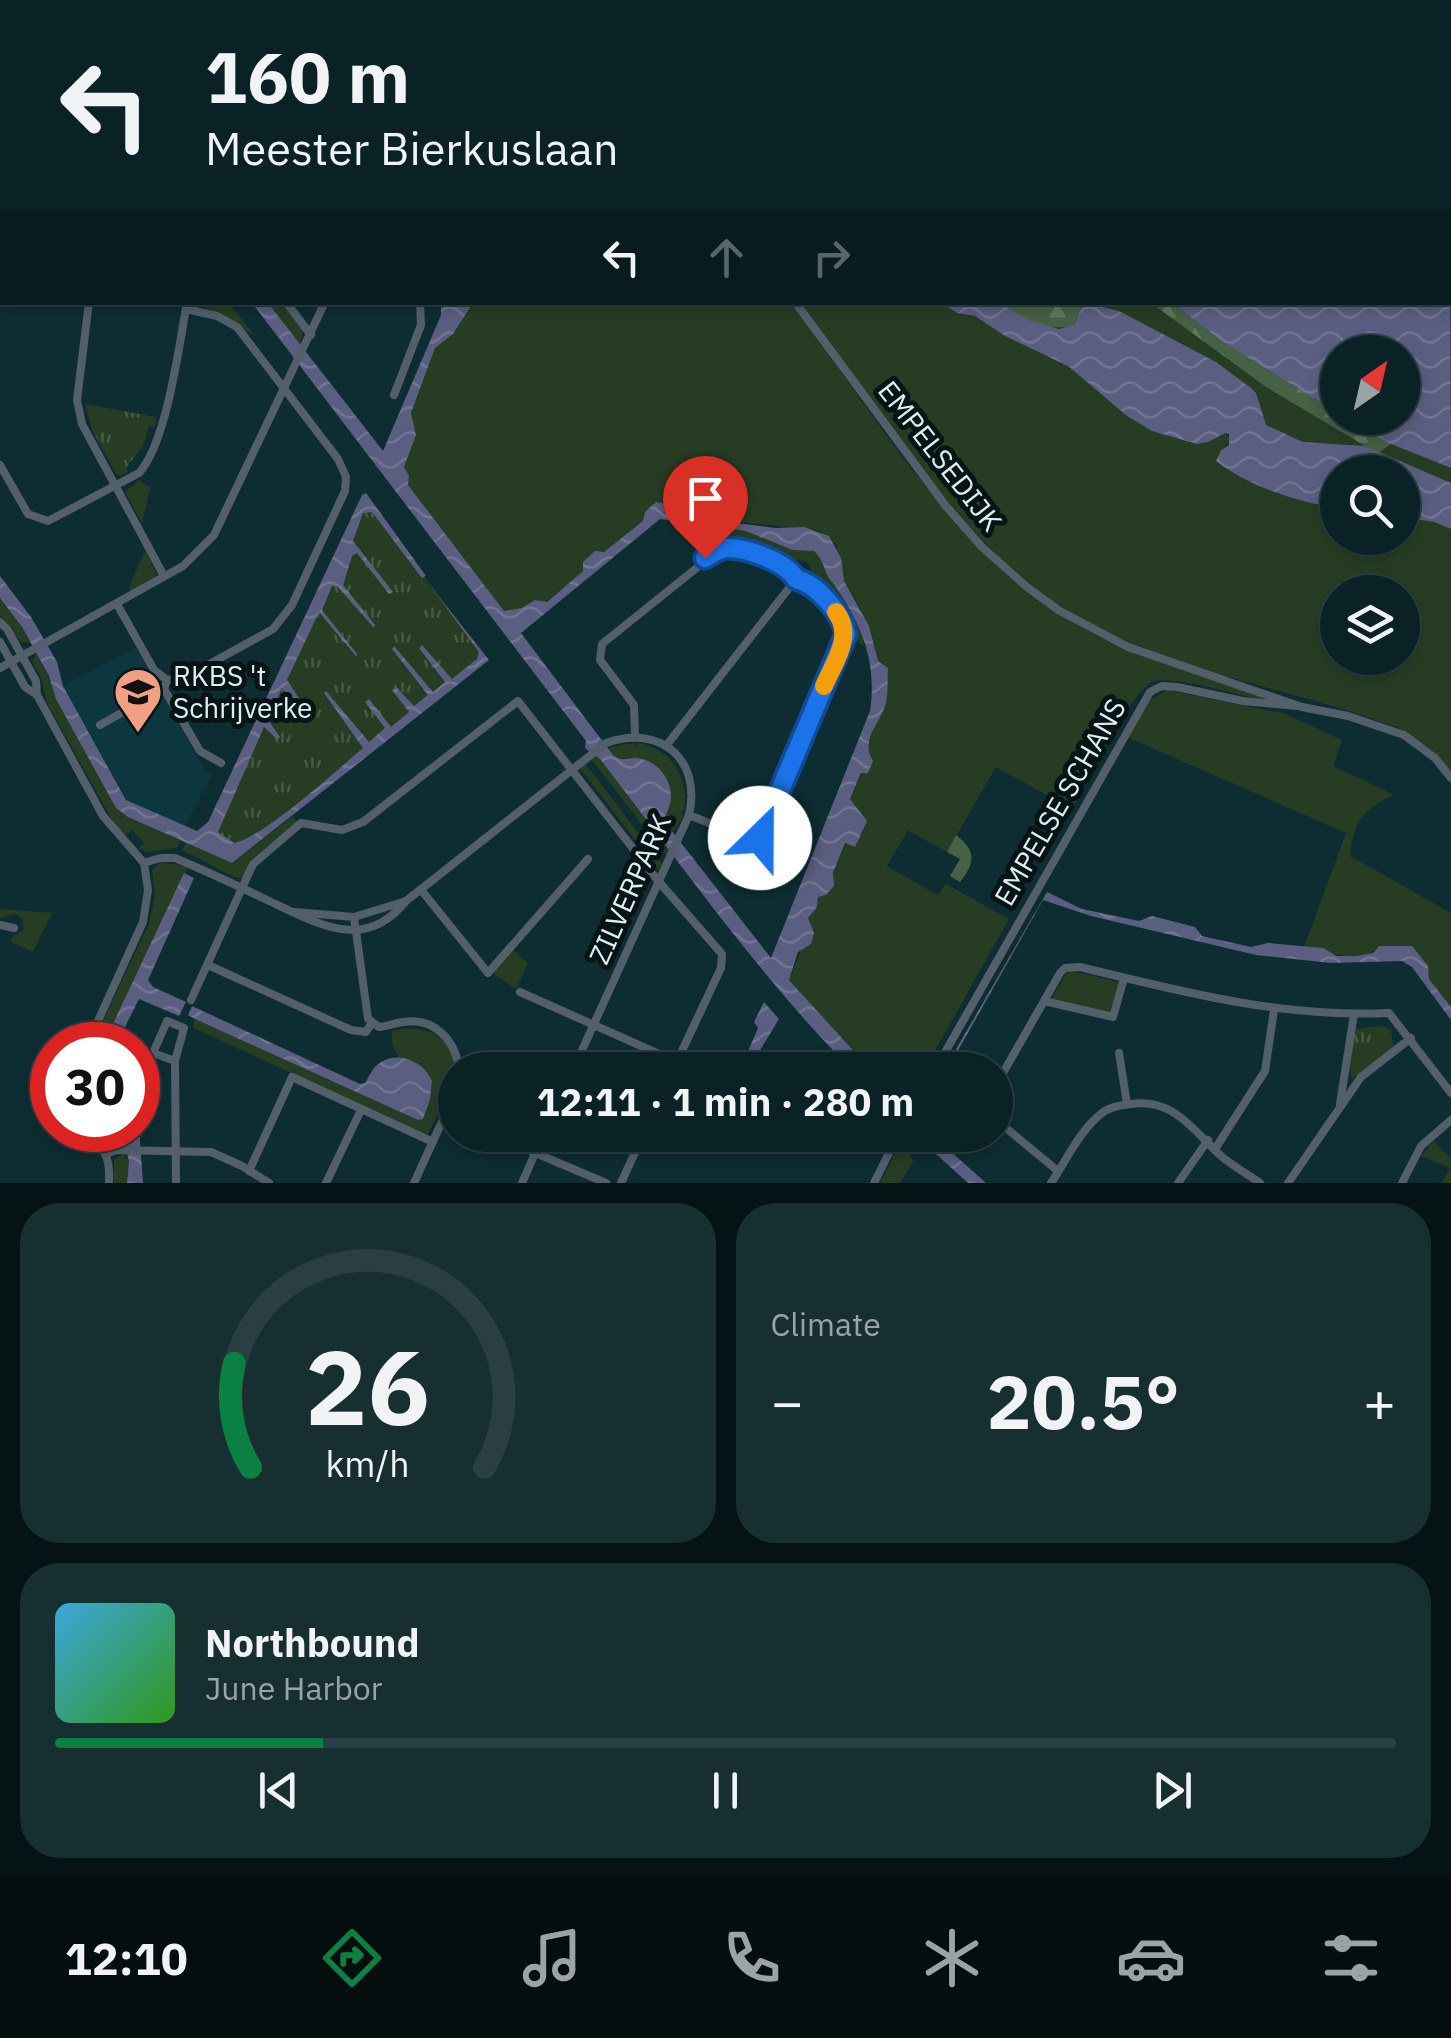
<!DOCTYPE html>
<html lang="en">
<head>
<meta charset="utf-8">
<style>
  body { margin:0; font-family:"IBM Plex Sans",sans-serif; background:#182f32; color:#f1f3f6; height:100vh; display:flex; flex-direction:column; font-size:38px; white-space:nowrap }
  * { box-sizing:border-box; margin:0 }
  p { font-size:32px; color:#99a4a7 }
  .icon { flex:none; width:55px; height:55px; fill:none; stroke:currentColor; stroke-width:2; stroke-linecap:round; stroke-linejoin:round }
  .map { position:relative; height:1183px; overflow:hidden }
  .details { display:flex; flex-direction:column; gap:20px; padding:20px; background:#061315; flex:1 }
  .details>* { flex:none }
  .guide { position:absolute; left:0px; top:0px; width:1452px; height:305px; box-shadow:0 5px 15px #0003,0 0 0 2px #2a3f43; background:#0a2226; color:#f1f3f6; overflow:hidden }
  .needle { width:65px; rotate:34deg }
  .buttons { position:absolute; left:1320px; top:335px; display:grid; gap:20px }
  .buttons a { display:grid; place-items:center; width:100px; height:100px; border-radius:50%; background:#0a2226; box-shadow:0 5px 15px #0003,0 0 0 2px #2a3f43; font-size:50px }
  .speed { position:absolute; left:30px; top:1022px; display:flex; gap:20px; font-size:50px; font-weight:700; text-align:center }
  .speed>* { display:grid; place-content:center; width:130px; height:130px; border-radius:50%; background:#0a2226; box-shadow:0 5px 15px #0003,0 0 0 2px #2a3f43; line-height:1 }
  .speed .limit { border:15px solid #d22; background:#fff; color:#111 }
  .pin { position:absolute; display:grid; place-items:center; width:85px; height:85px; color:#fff; margin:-102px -42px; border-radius:50% 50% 50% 0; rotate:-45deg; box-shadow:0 0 10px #0007 }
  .pin .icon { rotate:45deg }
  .me { position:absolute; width:110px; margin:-55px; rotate:23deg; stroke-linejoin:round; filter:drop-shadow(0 0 8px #0008) }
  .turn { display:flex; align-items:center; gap:35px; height:210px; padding:0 40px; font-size:45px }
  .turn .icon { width:130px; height:130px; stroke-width:2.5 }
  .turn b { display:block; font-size:70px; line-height:85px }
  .lanes { display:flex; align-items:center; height:95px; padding:0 40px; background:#0003; justify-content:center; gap:50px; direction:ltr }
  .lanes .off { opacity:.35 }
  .big { font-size:75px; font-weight:700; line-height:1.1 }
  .details .tile { flex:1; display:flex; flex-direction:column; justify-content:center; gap:15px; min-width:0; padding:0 35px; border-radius:40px; background:#182f32 }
  .details .dial { align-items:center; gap:0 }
  .dial svg { height:260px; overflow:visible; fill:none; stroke:#2a3f43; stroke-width:7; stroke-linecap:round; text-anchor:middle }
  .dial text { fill:#f1f3f6; stroke:none }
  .song { display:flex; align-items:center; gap:30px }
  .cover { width:120px; height:120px; border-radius:15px; background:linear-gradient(135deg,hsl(200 70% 55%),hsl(110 70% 35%)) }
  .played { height:10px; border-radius:5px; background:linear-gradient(90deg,#0b8043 20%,#2a3f43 20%) }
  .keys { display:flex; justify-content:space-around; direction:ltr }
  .heat { display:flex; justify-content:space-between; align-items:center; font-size:55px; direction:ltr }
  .details .tiles { flex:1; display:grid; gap:20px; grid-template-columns:1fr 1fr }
  .tile:last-child { grid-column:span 2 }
  .trip { position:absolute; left:438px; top:1052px; width:575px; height:100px; border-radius:50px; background:#0a2226; box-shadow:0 5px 15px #0003,0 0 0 2px #2a3f43; font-weight:700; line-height:100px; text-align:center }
  .menu { display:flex; height:160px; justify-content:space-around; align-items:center; background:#040e0f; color:#99a4a7 }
  .menu .icon { width:70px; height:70px }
  .menu .current { color:#0b8043 }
  .menu b { font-size:45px; color:#f1f3f6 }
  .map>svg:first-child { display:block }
  .built { fill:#0c373e }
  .grass { fill:#263d24; fill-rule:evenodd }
  .forest { fill:url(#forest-firs) }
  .park { fill:url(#park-tufts) }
  .water { fill:url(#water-waves); fill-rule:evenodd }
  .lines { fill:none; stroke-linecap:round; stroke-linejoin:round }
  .street { stroke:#53606b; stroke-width:8 }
  .route-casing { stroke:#114b97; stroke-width:25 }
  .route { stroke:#1a73e8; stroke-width:18 }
  .slow { stroke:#f59e0b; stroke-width:18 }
  .labels { text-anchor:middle; stroke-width:10; stroke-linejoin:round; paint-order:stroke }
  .street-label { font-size:28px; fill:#deeff2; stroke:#071315 }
  .poi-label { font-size:28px; fill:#deeff2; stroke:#071315; text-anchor:start }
</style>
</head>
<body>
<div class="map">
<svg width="1451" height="1183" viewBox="0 0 1451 1183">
  <defs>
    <pattern id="forest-firs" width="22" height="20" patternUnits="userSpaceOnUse" patternTransform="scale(2.5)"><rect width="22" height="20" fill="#476144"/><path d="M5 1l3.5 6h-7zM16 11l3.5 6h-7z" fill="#61785f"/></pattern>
    <pattern id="park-tufts" width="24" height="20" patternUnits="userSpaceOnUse" patternTransform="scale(2.5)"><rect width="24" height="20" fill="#263d24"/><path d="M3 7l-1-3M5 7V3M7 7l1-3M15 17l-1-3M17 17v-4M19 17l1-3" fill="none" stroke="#455944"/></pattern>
    <pattern id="water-waves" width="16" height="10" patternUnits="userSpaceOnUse" patternTransform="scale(2.5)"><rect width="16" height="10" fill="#5a5e80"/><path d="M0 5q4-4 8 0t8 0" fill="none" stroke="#717592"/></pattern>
  </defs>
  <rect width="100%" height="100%" fill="#0e2d32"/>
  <path class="built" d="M136,647l69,123 7,4 -28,54 -56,-26 -65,-116z"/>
  <g class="grass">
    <path d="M834,302l107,1 16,10 18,3 30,20 63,30 59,50 25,15 27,5 12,7 17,-1 17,-10 6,9 -10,9 -3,14c39,19 77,37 119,44l1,30h64l1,-21 31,5 17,7v243l-19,-22 -32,-21c-87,-34 -181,-49 -267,-84 -153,-62 -240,-216 -334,-342zM1338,592h64v66h-64z"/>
    <path d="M197,303h32l25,32z"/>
    <path d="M268,303h14l21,28 -3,15z"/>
    <path d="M473,303h319c84,114 171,263 300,330 59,31 125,43 186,67 -42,-1 -83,-23 -125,-19 -25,14 -65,99 -81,128l-76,-42 -49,85 -39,-22 -21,36 51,29 8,-11 63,35 -85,151h-53l-82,-90 12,-30 7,-32 9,-11 1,-10 8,-2 19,-52 9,4 -4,-48 13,-27 4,-29 14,-30 -6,-67 -15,-38 -16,-27 -8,-37 -19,-14 -127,-13 -21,-13 -13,-2 -13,19 -97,81 -11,-2 -13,8 -18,3 -97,-127 2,-8 -5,-9 12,-32 -5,-22 24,-65 18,-14z"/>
    <path d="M1099,303h52l115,84 99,59 -62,-4 -38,-17 -9,-32 -40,-31z"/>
    <path d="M1391,444l60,24v15l-73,-30z"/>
    <path d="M139,480l11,8 -8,36 -17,-32z"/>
    <path d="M707,526l39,5 45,19 18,-2 10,6 6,17 36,55 3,21c-22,-19 -34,-45 -54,-66l1,-13 -4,-6 -8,-2 -13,5c-20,-13 -56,-32 -78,-19z"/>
    <path d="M144,553h3l10,22 -26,17 -2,-5z"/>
    <path d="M0,598l15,17 15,28 -9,-1 -21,-27z"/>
    <path d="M36,653l85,160 59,28 -3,7 -30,4 -8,-4 5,-5 -12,-13 -8,6 -9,-11 -68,-122 -7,-28 -8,-13z"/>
    <path d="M1167,690l119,24 56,26 -9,26 61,29c-30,12 -41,29 -44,61l101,57v94l-22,-28 -17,-33h-33c-20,22 -50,3 -75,1l42,-114 -219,-96 21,-36z"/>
    <path d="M635,743v4l3,-4c34,6 51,35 46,67l-4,2 3,2 -17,41 -75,-96 20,-12zM609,750l9,9 12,-1 41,39 -7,23 8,11 5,-3 -12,23v-6l-66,-87z"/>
    <path d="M585,763l77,101 -3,7 -79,-103z"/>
    <path d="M293,816l4,6 -47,38 -7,18 -9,-1 -52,-27 4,-7 47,20z"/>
    <path d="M161,862l27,5 -85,178h-11l57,-122 6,-27 -3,-26z"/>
    <path d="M0,909l52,4 -19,39 -22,-10 2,-6 11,-6 -2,-12 -8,-4 -14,4z"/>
    <path d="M513,950l15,13 -12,26 -23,-15z"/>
    <path d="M1072,971l47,11 -9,31 -59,-14 15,-25z"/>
    <path d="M195,1019l223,101 5,-1 7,-19 2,-20 -17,-19 -16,-3 -7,-14v-13c34,-8 68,6 60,46 -4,20 -15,39 -25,58l-234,-107z"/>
    <path d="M1434,1141l17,18v24h-9l8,-15 -29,-12z"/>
    <path d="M904,1152l7,3 2,7 -13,21h-20l14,-28z"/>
    <path d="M124,1154l5,7 -2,22h-13v-24z"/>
  </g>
  <g class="forest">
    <path d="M999,303h20l14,4 4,-4h46l-8,21c-24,11 -57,-6 -76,-21z"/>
    <path d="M1151,303h21l52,40 113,70 1,5h7l46,26 -13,9 -13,-7 -99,-59z"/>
    <path d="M956,835c21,16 19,28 4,47l-10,-6 10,-17 -13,-7z"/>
  </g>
  <g class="park">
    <path d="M85,404l71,13 -1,10 -6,-1 -6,20 -17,22 2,4 -8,4 -4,-2 -24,-44z"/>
    <path d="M364,498l124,162 -257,198 -30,-15z"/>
    <path d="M1383,1026l8,4 2,17 -41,32 -3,-16 6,-34z"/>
  </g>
  <g class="water">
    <path d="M655,0h189l1,2h-189z"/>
    <path d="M893,0h284l2,2h-284z"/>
    <path d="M1262,0h189v131l-1,-129z"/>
    <path d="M1450,195l1,273 -60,-24 -46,-26h57v-66h-64l-1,61 -113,-70 -52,-40 278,-1z"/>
    <path d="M252,303h16l115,148 58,-136v-12h32l-20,31 -18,14 -24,65 5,22 -12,32 5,9 -1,9 96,126 18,-3 13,-8 12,2 36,-31v-9l12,-11 9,1 39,-31 2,-9 11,-10 13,2 21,13 85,11 29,-1 25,9 12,22 3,23 25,45 9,35 10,7c-1,13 1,30 -4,41 -8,19 -23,32 -11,52l-5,12h-7l-11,26 17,22 -12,26 -10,-4 -12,30 1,13 -8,9 -8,2 -1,10 -9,11 6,15 -3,11 -13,8 -9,28 82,90h-19c-94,-95 -171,-206 -252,-311l-15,-11 1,-7zM660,519l86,12 46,19 22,1c9,8 9,17 15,27 30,40 49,81 41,133l-99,247 -107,-137c2,-8 7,-16 7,-24 0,-20 -15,-37 -35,-39 -11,0 -14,4 -23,-3l-92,-122z"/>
    <path d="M941,303h58l32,18 28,8 16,-5 8,-21h16l4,4 16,4 97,51 35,26 5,5 10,32 37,17 62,4 86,37v46l-17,-7 -31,-5 -1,-45h-64l-1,36c-40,-6 -89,-22 -121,-47l5,-11 8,-5v-11l-4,-1 -17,9 -11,2 -45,-13 -25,-15 -59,-50 -63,-30 -30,-20 -18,-3z"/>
    <path d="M366,493l60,83 -4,2 -50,-66 -9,1 -10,28 40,51 -4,2 -32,-41 -5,3 -9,29 32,40 -1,3 -37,-42h-5l-10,24 35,44 -1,2 -37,-44 -32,68 19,29 -3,2 -21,-23 -14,32 12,17 -3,2 -13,-12 -46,105 16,11c29,-5 103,-73 129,-95l-39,-55 2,-2 43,51 16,-14 -20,-26 4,-3 22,28 18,-15 -17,-22 4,-3 18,19 14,-11 -36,-46 2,-3 39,46 12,-10 -26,-34 3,-3 30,34 25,-20 2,-7 -47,-64 57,72 -257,203 -104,-46 -12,-9 -60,-109 -7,-23 -27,-49 -22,-29v-22l31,41 26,45 6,24 63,114 71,31 11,-9 154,-327z"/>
    <path d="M184,873l10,5 -46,102 5,7 33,15 -7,14 -40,-17 -23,46h-13z"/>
    <path d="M1047,892l35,17 57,12 13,-5 43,11 7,9 49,11 17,-4 55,5 14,8h20l16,-3 6,-7h33l16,20 1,13 22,28v13l-39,-53 -10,-6 -71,2 -75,-8 -165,-39 -48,-16 -96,170h-3z"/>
    <path d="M764,1002l15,17 -31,51h-8l18,-42 -4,-6z"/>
    <path d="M192,1006l168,78 5,-1c3,-5 6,-11 9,-15 18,-20 49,-9 58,13l-2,19 -7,19 -5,1 -223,-101 -7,-4z"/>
    <path d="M138,1115l5,68h-16l2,-22 -9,-31h18z"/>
    <path d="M915,1135h17l54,48h-18z"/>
  </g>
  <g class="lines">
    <g class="street">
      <path d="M145,0l2,2"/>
      <path d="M344,0l1,2"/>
      <path d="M591,0l1,2"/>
      <path d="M100,2l1,-2"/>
      <path d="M249,2l1,-2"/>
      <path d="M436,2v-2"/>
      <path d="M0,130h2"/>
      <path d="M0,246l2,-16"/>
      <path d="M0,277l2,2"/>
      <path d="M0,296l2,-5"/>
      <path d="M89,302l-12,98 5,24 82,152"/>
      <path d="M286,302l25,33"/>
      <path d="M795,302l150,203 37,42 45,40 33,24 68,36 174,60 46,9 56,19 31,23 16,20"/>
      <path d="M394,395l27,-70 -1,-23"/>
      <path d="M0,465l28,49 20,7 91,-48c28,-31 40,-127 48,-171"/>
      <path d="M117,604l37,66 13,10 19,-3 87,-48 19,-24 53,-114 1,-14 -8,-18 -101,-132 -20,-11 -31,-7"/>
      <path d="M0,622l7,7 29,52 1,14 66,121 41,47 4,27 -5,32 -56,123"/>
      <path d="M0,642l25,45 12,8"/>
      <path d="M0,668l183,-102 31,-31 111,-233"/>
      <path d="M167,680l-3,9 36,62 21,12"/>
      <path d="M100,725l64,-36"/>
      <path d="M635,736l-1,-31 -34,-45 2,-16 117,-94c21,-5 66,10 77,29 21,6 46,34 50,55l-86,205 -6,2 -65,-26"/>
      <path d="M666,746l130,-167"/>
      <path d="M754,841l-8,19 4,7 7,3 6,-2 7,-15 -1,-8 -9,-6"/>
      <path d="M144,863l16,-5h15c31,13 61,27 92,42 48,22 97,54 139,1"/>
      <path d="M422,891l66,82 100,-114"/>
      <path d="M294,912l60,5 52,-16 200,-158c53,-19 96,15 83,72l-116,255"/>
      <path d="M354,917l14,102 11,8c9,-1 16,-4 24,-5 32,-5 53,19 56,48"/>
      <path d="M0,925l14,3"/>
      <path d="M208,965l143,65 15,2 6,-9"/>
      <path d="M520,992l157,70"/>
      <path d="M191,1000l62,-136 48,-41 41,7 21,-8 155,-121 141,181 63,72 -1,14 -48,102"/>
      <path d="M1044,1001l69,16 11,-39"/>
      <path d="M1119,1053l8,51"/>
      <path d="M175,1061l-22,-8 14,-32 17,7 -9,33 1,122"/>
      <path d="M935,1070l215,-378 12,-6 15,1 66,14 54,5"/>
      <path d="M995,1087l65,-114 5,-5 15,-1c103,25 202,51 309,46l62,80"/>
      <path d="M1340,1104l14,-90"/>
      <path d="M995,1119l63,52"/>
      <path d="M69,1130c28,18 42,13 40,53"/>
      <path d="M493,1135l113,48"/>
      <path d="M1215,1149l50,-78 9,-61"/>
      <path d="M106,1154l10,-4 95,2 31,14 27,17"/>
      <path d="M249,1171l43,-94 141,65"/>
      <path d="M326,1183l35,-73"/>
      <path d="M414,1183l41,-90"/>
      <path d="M522,1183l21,-48"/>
      <path d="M621,1183l22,-48"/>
      <path d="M874,1183l24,-48"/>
      <path d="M1051,1183c15,-22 29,-53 51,-70 7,-6 19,-8 29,-9 43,-6 62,26 90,52 12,10 26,18 39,27"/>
      <path d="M1178,1183l30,-43"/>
      <path d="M1288,1183l73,-106 50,-39"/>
      <path d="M1402,1183l19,-37 30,-26"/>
    </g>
  </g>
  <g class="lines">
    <g class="route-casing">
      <path id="route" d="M705,558c7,-4 14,-10 23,-10 20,0 58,14 68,31 21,5 46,34 50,55l-86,204"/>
    </g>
    <use href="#route" class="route"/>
    <path class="slow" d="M824,686c11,-25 30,-50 12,-74"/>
  </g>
  <defs>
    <g id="school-pin" transform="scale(2.5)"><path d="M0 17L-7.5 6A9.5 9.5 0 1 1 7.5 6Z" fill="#f39f83" stroke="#071315"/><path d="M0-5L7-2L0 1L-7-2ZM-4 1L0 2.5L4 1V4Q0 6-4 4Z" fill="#111"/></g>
  </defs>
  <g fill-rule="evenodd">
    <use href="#school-pin" x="138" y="692"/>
  </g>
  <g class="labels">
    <g class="street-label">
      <text transform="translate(940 456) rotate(52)" y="10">EMPELSEDIJK</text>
      <text transform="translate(1060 802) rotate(-60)" y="10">EMPELSE SCHANS</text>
      <text transform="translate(630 889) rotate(-66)" y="10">ZILVERPARK</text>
    </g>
    <g class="poi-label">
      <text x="173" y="686">RKBS 't<tspan x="173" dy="32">Schrijverke</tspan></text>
    </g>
  </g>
</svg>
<div class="buttons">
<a><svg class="needle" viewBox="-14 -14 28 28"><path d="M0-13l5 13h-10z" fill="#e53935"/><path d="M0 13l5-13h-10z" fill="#99a4a7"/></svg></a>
<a><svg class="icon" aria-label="search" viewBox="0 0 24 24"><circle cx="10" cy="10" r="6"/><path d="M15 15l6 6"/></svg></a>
<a><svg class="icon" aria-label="layers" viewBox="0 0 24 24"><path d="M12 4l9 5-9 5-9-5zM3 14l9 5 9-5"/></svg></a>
</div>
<div class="speed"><div class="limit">30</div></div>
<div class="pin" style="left:705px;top:558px;background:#d93025"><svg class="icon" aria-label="arrive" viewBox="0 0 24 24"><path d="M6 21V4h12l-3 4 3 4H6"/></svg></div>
<svg class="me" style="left:760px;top:838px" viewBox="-20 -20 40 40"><circle r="19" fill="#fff"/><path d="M0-13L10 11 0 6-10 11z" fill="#1a73e8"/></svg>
<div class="trip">12:11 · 1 min · 280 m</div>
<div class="guide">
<div class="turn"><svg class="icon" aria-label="left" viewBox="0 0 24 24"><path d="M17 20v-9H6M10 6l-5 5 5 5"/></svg><div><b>160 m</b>Meester Bierkuslaan</div></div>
<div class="lanes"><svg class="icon" aria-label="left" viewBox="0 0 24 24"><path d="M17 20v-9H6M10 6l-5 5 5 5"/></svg><svg class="icon off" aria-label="ahead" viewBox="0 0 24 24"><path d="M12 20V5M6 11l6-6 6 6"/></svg><svg class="icon off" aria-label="right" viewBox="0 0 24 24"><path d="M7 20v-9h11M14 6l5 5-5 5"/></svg></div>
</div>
</div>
<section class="details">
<div class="tiles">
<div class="tile dial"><svg viewBox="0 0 100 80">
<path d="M14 69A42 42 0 1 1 86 69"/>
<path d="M14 69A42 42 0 0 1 9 37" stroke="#0b8043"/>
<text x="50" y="56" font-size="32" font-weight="700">26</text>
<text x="50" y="72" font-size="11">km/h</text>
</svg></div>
<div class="tile"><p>Climate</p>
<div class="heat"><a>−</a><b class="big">20.5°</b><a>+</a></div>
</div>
<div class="tile">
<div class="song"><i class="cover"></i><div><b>Northbound</b><p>June Harbor</p></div></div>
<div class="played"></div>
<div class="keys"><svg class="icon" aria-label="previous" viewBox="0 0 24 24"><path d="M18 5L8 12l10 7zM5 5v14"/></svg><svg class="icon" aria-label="pause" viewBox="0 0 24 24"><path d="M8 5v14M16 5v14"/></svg><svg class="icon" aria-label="next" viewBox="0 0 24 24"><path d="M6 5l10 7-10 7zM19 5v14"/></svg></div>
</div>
</div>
</section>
<nav class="menu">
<b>12:10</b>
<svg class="icon current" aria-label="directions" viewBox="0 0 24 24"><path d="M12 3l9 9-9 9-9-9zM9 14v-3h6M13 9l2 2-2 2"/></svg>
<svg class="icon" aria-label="music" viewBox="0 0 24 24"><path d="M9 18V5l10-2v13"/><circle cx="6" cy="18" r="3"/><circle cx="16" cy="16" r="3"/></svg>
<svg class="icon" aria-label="phone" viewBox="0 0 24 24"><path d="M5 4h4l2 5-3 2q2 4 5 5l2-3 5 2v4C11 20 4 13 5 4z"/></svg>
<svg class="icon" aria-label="climate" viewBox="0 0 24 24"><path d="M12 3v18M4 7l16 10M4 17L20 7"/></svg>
<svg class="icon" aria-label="car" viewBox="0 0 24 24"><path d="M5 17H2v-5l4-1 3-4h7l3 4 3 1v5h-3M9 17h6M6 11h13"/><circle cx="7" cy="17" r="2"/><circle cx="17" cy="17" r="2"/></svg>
<svg class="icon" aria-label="filters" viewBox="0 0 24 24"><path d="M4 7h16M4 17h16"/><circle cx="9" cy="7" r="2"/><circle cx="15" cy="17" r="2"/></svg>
</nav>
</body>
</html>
